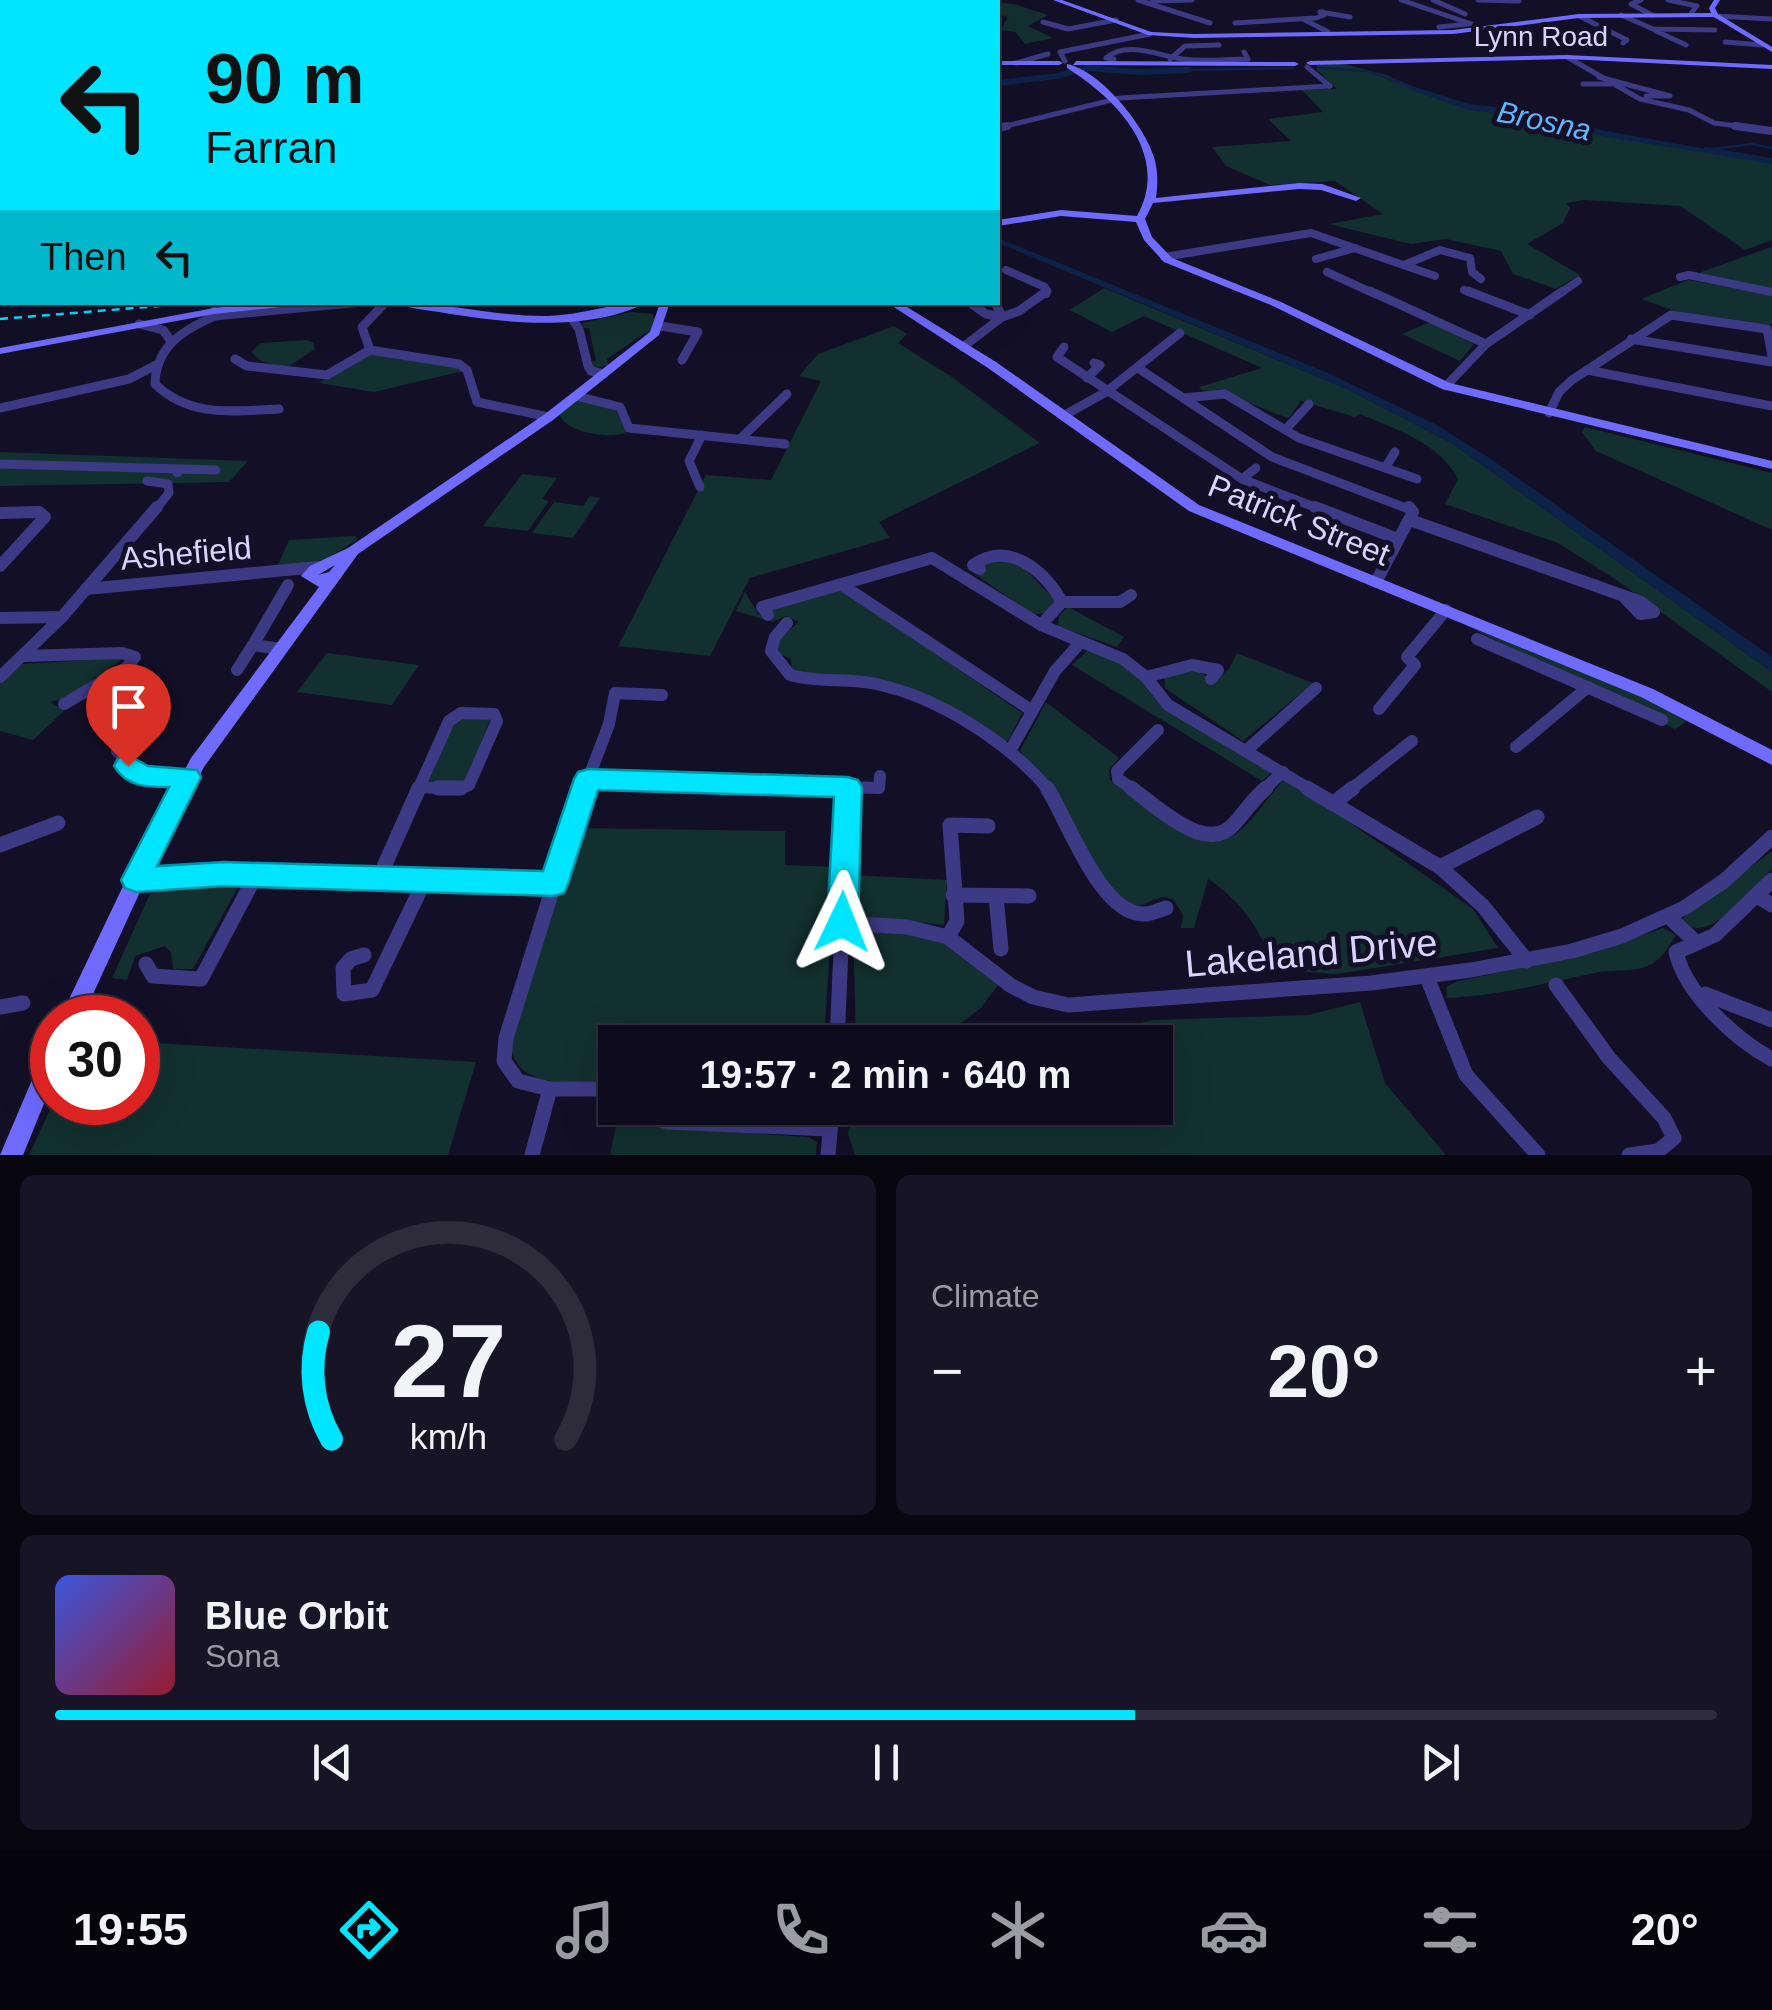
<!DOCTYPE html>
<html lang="en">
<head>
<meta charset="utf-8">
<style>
  body { margin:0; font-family:Helvetica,sans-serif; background:#171425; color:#f1f3f6; height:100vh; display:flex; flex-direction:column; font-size:38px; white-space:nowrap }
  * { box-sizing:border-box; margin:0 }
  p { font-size:32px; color:#9b9ba3 }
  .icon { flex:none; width:55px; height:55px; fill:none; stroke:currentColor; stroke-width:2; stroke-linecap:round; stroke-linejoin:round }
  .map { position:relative; height:1155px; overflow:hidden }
  .panel { display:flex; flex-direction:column; gap:20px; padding:20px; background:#08060f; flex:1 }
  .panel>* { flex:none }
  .hud { position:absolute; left:0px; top:0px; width:1000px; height:305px; box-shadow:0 10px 40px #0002,0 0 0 2px #2e2b3b; background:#00e5ff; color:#111; overflow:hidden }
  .speed { position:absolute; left:30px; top:995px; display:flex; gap:20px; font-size:50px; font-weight:700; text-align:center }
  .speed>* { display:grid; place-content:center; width:130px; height:130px; border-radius:50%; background:#0e0b1c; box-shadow:0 10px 40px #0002,0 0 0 2px #2e2b3b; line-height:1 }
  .speed .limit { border:15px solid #d22; background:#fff; color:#111 }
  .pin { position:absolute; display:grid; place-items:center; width:85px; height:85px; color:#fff; margin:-102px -42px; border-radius:50% 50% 50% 0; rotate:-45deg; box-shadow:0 0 10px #0007 }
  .pin .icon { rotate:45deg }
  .me { position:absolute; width:110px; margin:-55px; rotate:2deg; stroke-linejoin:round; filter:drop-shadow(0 0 8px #0008) }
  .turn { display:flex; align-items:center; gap:35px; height:210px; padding:0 40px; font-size:45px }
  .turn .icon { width:130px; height:130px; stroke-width:2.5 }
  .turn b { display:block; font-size:70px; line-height:85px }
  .then { display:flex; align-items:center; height:95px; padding:0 40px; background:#0003; gap:20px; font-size:38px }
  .big { font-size:75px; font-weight:700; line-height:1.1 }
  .panel .card { flex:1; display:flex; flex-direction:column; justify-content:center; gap:15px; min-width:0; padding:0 35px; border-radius:15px; background:#171425 }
  .panel .dial { align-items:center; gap:0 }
  .dial svg { height:260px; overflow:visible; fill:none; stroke:#2e2b3b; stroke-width:7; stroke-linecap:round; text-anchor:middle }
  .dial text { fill:#f1f3f6; stroke:none }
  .song { display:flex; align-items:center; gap:30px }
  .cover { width:120px; height:120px; border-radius:15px; background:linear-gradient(135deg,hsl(230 70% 55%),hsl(350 70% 35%)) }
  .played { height:10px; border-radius:5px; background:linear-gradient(90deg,#00e5ff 65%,#2e2b3b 65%) }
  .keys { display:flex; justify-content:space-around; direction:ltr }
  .heat { display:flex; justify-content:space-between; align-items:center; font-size:55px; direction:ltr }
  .panel .tiles { flex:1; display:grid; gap:20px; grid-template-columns:1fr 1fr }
  .card:last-child { grid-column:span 2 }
  .trip { position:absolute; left:598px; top:1025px; width:575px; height:100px; border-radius:0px; background:#0e0b1c; box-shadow:0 10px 40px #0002,0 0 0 2px #2e2b3b; font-weight:700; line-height:100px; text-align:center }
  .dock { display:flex; height:160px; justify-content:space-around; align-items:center; background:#06040b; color:#9b9ba3 }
  .dock .icon { width:70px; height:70px }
  .dock .selected { color:#00e5ff }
  .dock b { font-size:45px; color:#f1f3f6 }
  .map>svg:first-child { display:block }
  .green { fill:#12302f }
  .water { fill:#0c2248 }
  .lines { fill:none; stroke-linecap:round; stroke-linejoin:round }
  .stream { stroke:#0c2248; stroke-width:2.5 }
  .canal-far1 { stroke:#0c2248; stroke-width:6 }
  .canal { stroke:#0c2248; stroke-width:9 }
  .river { fill:#0c2248; fill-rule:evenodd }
  .street-far4 { stroke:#3d3a85; stroke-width:5 }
  .street-far3 { stroke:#3d3a85; stroke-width:8 }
  .street-far2 { stroke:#3d3a85; stroke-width:9 }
  .street-far1 { stroke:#3d3a85; stroke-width:12 }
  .street { stroke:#3d3a85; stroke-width:15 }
  .secondary { fill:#6f6bff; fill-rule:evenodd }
  .rail { stroke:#00e5ff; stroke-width:2.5; stroke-dasharray:8 6; stroke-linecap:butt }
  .route { fill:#00e5ff; stroke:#0095a6; stroke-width:2.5 }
  .labels { text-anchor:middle; stroke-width:10; stroke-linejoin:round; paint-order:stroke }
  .far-street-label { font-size:28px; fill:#d9d4ff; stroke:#130f26 }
  .far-water-label { font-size:30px; font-style:italic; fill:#62b6ff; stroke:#130f26 }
  .street-label { font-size:32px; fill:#d9d4ff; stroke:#130f26 }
  .near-street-label { font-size:38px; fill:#d9d4ff; stroke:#130f26 }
</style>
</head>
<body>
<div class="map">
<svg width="1772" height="1155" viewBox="0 0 1772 1155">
  <rect width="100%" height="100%" fill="#130f26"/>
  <g class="green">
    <path d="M998,3l16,1 34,11 -20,11 25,12 -28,6 -10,-12 -14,-2 7,-13 -10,-3z"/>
    <path d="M1340,63l46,12 70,30 69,8 81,21 166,27v79l-27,10 -65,-44 -96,-6 -18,3 4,5 -7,15 -36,21 53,31 -24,14 -43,-15 -12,-23 -55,-12 -35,5 -82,-20 54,-10 -48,-33 -65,4 -44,-19 -14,-19 79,-6 -23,-22 55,-7 -21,-22 35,-1 -20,-19v-5z"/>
    <path d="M1772,247v43l-76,-16 72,-26z"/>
    <path d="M1688,280l84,15v30l-97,-14 -34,-12z"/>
    <path d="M1104,288l243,101 106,55 319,228v20l-157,-113 -57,-36 -113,-39 13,-25c-18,-36 -63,-50 -98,-65l-5,3 -54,-16 -12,17c-33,-10 -52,-24 -87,-28l-3,-3 63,-19 -118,-52 -32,16 -42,-22z"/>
    <path d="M632,312l21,2 2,12 -5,8 -5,-1 -38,26 1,6 -15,4 -3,-7 6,-1 -7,-33h-5l-2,-5z"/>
    <path d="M1430,322l44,22 -14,17 -58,-27z"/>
    <path d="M894,326l13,8 -9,9 54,34 88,66 -161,79 11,16 -140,40 -40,78 -92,-10 88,-171 65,5 50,-99 -22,-5 19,-22z"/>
    <path d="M307,340l6,2 2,7 -29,19 -25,-7 -10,-9 10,-9z"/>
    <path d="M370,354l82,11 11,6 -89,21 -55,-9z"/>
    <path d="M578,400l37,9 12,24c-19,5 -60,1 -68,-19z"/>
    <path d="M1585,427l187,46v57l-176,-79 -14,-19z"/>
    <path d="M0,452l248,9 -19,21 -229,4z"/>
    <path d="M522,474l35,4 -15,21 7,2 -21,30 -45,-5z"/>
    <path d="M590,496l10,2 -27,40 -41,-5 22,-31 29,4z"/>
    <path d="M354,536l4,3 -33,21 -48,7 12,-27z"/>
    <path d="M997,556l22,7 37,38 -8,11 -14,3 -68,-47z"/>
    <path d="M837,589l10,3 175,121 -14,28h-8l-91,-52 -96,-12 -21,-7 -1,-11 -16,-8 5,-14 19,-15 -13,-6 -14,6 -36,-11 9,-19 14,23 12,1 -2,-7z"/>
    <path d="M1068,607l56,30 -7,10 -59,-21 1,-10z"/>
    <path d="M1469,621l201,87 19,12 -14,9 -210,-104z"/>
    <path d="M1088,650l34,14 149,109 -9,8 -190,-116z"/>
    <path d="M327,653l92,12 -27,40 -95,-13z"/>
    <path d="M1237,653l76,30 -70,58 -78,-53 -1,-11 15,-7 22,1 8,10h6l14,-12z"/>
    <path d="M124,658l-55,39 -19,5 14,9 -31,29 -33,-9v-48l22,-19z"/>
    <path d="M1046,702l73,56 -10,12 1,10c30,20 89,76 124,55 18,-12 33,-37 48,-53l6,-3 185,130 25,39 -161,26 -60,-4c-17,-38 -33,-68 -69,-91l-14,49h-13l2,-13 -10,-16 -10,-2c-22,6 -24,16 -48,0l-95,-146z"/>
    <path d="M461,716l29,4 -24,59 -4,4 -33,-2 26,-61z"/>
    <path d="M577,828l208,3v34l50,2 -11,175h-209v38c-36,1 -103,14 -104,-39z"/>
    <path d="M1772,851v18c-21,20 -62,79 -93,52z"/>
    <path d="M852,875l95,5 -3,45 -84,-9 -7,-4z"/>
    <path d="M242,880l-49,89h-20l-2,-17 -6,-6 -30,10 -8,24 -15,-2 37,-82 10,-8z"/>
    <path d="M1663,928l13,7c-5,9 -16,25 -24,29 -18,9 -34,5 -53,8 -50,10 -100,24 -152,26l-1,-11 12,-6 135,-28z"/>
    <path d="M853,929l83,4 66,47 -21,28 -46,34h-79z"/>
    <path d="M1360,1002l25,81 61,72h-591l-7,-21 4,-26h303v-66h-95l93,-22 155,-5z"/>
    <path d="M138,1042l338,20 -28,93h-419l24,-52 85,-1z"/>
    <path d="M620,1108h12l9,14 14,5 153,10 9,5 -1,13h-206z"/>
    <path d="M650,1108h169v11l-164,-6z"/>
  </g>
  <path class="water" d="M998,238l330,135 107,51 53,33 284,200v15l-319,-228 -106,-55 -349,-146z"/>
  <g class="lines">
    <g class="stream">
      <path d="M1321,68l46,3 45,16"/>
      <path d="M1189,70l104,-2"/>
      <path d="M1706,150l45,-6 21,4"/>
    </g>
    <path class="canal-far1" d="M1706,150l66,11"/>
    <path class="canal" d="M509,302h30"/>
    <g class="river">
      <path d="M1087,65l52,4 50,-2 4,3 -4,3 -50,2 -52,-4 -30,8 -59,7v-6l59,-7z"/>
      <path d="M0,70l2,1v4l-2,1z"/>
      <path d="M1409,85l60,19 56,6 81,21 105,19 -5,3 -100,-16 -81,-21 -57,-6 -59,-21z"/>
    </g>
    <g class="street-far4">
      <path d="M123,0h9"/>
      <path d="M294,0l8,2"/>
      <path d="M857,0l4,2"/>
      <path d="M1138,0l72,23"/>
      <path d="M1401,0l85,29"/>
      <path d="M1433,0l32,14"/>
      <path d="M1478,0l41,1"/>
      <path d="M1641,0l-10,4 21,11"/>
      <path d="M1668,0l29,6 -5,6"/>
      <path d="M1152,1l40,-1"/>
      <path d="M179,2l15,-2"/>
      <path d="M243,2l11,-2"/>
      <path d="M326,2l10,-2"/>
      <path d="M413,2l10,-2"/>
      <path d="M920,2l4,-2"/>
      <path d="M1320,12l30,5"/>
      <path d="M1621,15l32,14 62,1"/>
      <path d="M1579,16l48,24 -4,3"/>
      <path d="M1716,16l56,3"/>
      <path d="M1305,20l23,12"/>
      <path d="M1043,22l25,7 48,-9"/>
      <path d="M1235,23l81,-5 8,-3 -2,-3"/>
      <path d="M1439,27l29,-3"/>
      <path d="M1656,31l30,14"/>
      <path d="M1576,34l29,-3"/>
      <path d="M1725,42l37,3"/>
      <path d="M1567,57l73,42 49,11 25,13 39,5"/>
      <path d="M1114,59l-8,-1c21,-18 53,-2 77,1 21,3 44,0 65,0l-4,-7"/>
      <path d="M1170,59l15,-13 34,-1"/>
      <path d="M1065,61l-5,-9 90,-18"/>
      <path d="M1016,63l32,-9"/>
      <path d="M1307,67l23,19"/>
      <path d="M1599,77l71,19h-24"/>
      <path d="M1583,84h27"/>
      <path d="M998,128l122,-30 210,-12"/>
    </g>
    <g class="street-far3">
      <path d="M1735,126l37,5"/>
      <path d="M998,128l9,-2"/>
      <path d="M1164,257l147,-24 124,43"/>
      <path d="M1316,259l39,-11"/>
      <path d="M1404,265l36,-15 30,8 2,14 9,7"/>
      <path d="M1006,270l39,17 1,7"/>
      <path d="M1327,272l48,22"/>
      <path d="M1680,277l9,-2 83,17"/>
      <path d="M1464,290l10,4"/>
      <path d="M1559,294l19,-13"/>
    </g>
    <g class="street-far2">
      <path d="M1370,291l116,53"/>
      <path d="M1468,291l62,24"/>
      <path d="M969,302l17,12 16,3"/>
      <path d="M995,302l7,15"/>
      <path d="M214,311l1,5 147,-14"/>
      <path d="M215,316c-32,14 -59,30 -60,68 35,34 79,27 124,25"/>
      <path d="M572,319l7,10 9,37 3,5 13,3"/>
      <path d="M139,324l24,6 8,11"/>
      <path d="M660,326l38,6 -16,28"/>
      <path d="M1631,339l141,23"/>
      <path d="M963,347l39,-30 17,-6 28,-20"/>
      <path d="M1064,347l-7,10 185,122 14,-11"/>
      <path d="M370,350l89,14 8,6 10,32 72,15"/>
      <path d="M370,350l-8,-23 24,-25"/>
      <path d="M235,359l12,7 80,9 43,-25"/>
      <path d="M1138,368l134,89 139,53"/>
      <path d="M1587,370l185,36"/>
      <path d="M1087,378l13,-13 -6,-2"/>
      <path d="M1446,386l40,-42 77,-53"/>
      <path d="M576,396l44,11 9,21 156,16"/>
      <path d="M1183,398l42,-4 74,44 118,41"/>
      <path d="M0,408l129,-29 27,-14"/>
      <path d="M1549,413l10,-21 13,-12 99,-65 96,14 5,27"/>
      <path d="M1063,416l43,-24 74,-59"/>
      <path d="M1286,429l23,-25"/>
      <path d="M740,439l47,-45"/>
      <path d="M0,464l181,5"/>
      <path d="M1385,468l10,-16"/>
      <path d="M177,473l4,-4 35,1"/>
      <path d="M1242,479l80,31"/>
      <path d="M147,481l21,3 1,9 -14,17"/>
      <path d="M700,487l-11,-26 13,-26"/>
    </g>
    <g class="street-far1">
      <path d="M1315,507l83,32"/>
      <path d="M0,513l39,-1 6,5 -45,49"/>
      <path d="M1410,520l231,82 13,10 -14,2 -16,-17"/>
      <path d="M980,569l-7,-4c35,-25 71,5 89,37l-21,23"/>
      <path d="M1376,582l37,-70 -4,-5"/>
      <path d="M842,585l189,125"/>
      <path d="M86,589l232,-22"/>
      <path d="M1062,602h58l11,-7"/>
      <path d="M768,615l-6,-8 170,-49 109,67 82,34 23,18 22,28 143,85"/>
      <path d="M0,618l62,-1"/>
      <path d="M787,623l-12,14 -4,14 19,24c28,8 58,3 86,9 62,13 132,58 173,106"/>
      <path d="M1477,639l185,81"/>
      <path d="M281,649l-28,-4 35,-60"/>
      <path d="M24,656l98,-3 13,4 -9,11 -62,36"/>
      <path d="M237,670l16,-25"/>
      <path d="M0,677l62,-60 95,-110"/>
      <path d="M1146,677l46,-12 26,5 -7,9"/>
      <path d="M1379,709l36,-44 -8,-8 39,-47"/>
      <path d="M1516,747l72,-60"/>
      <path d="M1248,749l68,-61"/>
      <path d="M117,751l25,25 46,1"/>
      <path d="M1010,751l45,-80 25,-28"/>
      <path d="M588,779l291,9 1,-12"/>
      <path d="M418,790l31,-69 12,-8 33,1 3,7 -28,64 -11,4 -38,-2"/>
      <path d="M584,790l25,-66 6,-31 47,2"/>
      <path d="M1134,790l-16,-11 -1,-8 41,-41"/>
      <path d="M1263,790l20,-18"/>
      <path d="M1350,790l62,-49"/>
    </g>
    <g class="street">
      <path d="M438,788h23"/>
      <path d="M584,788l-78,250 -2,23 14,20 32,8h65"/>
      <path d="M1047,788c21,32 53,126 96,126 7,1 16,-4 23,-6"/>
      <path d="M1131,788c24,17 75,68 103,36 11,-12 19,-25 32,-36"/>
      <path d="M1307,788l133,79 43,39 44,55"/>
      <path d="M1335,802l18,-14"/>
      <path d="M0,845l58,-22"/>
      <path d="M1440,867l97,-50"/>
      <path d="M136,880l88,-6 329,10"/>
      <path d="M378,880l41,-92"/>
      <path d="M953,895l76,1"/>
      <path d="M996,896l5,53"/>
      <path d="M1757,896l15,9"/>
      <path d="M1669,917l28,26 18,-8 57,-55"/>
      <path d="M843,923l64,4 41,10 62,48 23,12 35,8 303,-22 100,-13 101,-19 50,-15 62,-28 40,-27 48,-44"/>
      <path d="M948,937l9,-16 -7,-96 38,1"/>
      <path d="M1697,943l-21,9c9,41 60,88 96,107"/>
      <path d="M364,955l-13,4 -8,9 1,26 28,-4 52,-108"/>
      <path d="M146,964l7,12 48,3 55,-104"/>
      <path d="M1427,977l39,98 72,80"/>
      <path d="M1556,985l53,73 55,60 10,20 -16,13 -29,4"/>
      <path d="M1705,994l67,26"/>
      <path d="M0,1007l23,-4"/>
      <path d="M837,1042l11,-254"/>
      <path d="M642,1108l6,9 20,5 161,7"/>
      <path d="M532,1155l18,-66"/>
      <path d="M828,1155l4,-47"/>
    </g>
    <g class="secondary">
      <path d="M13,0l-13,5v-4z"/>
      <rect x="558" y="0" width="6" height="2"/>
      <path d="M1053,0h9l89,32 43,2 259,-4 126,-16 132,-1 -2,-5 5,-8h6l-5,8 3,6 54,33v5l-58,-35 -135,1 -126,16 -259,4 -46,-3z"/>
      <path d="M1567,55l205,10v4l-205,-10 -257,6 -4,-2 4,-2z"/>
      <path d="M998,61h61l4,2 -4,2h-61z"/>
      <path d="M1076,61l219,1 4,2 -4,2 -222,-1z"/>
      <path d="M1067,64c34,7 77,61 87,93 4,14 4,26 2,41l143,-15 23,1 39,14 -5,3 -35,-11 -22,-1 -146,14 -8,16 7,18 20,21 109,44 169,81 322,78v8l-330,-80 -169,-83 -109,-44 -20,-22 -8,-18 -75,-6 -63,10v-6l63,-10 76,6c34,-61 -20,-117 -70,-148z"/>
      <rect x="0" y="284" width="2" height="7"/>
      <path d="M264,302h41l-5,3 -86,9 -214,40v-6l214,-40z"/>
      <path d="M393,302c52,0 103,15 155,14 34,-1 67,-14 100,-14 -60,31 -145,21 -209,10 -15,-2 -33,-4 -46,-10z"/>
      <path d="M886,302h13l97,60 203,143 454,184 119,61v15l-131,-68 -452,-186 -201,-143z"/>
      <path d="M660,303l9,2 -10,30 -106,85 -195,134 -154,213 -59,114 -63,137h-22l66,-138 65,-122 128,-171 -18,-11 9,-10 38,-18 197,-134 105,-82zM335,565l-6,7 -11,3z"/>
      <path d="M52,1049v35l-29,71h-23l44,-103z"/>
    </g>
    <g class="rail">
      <path d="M968,2l6,-2"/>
      <path d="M0,319l208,-17"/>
    </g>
  </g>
  <path class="route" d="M128,755l20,11 49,4 4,7 -44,89 67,-4 319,9 31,-92 4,-7 10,-3 260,8 10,3 4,7 -4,135 -5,10 -11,3 -10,-3 -5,-10 7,-125 -236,-7 -30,94 -4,9 -10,3 -330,-10 -88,6 -11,-4 -4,-8 48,-93c-23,0 -42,0 -55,-21l4,-8z"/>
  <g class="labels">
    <g class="far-street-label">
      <text x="1541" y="46">Lynn Road</text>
    </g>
    <g class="far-water-label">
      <text transform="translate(1544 121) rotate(12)" y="10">Brosna</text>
    </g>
    <g class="street-label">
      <text transform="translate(1299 520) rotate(22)" y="11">Patrick Street</text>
      <text transform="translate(186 553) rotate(-5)" y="11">Ashefield</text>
    </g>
    <g class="near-street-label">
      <text transform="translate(1311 953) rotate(-5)" y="13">Lakeland Drive</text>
    </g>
  </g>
</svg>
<div class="speed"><div class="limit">30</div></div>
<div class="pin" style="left:128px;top:766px;background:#d93025"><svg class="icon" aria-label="arrive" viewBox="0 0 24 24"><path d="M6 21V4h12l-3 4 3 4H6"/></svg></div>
<svg class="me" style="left:842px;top:922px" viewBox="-20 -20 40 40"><path d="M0-17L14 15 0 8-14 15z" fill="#00e5ff" stroke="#fff" stroke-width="4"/></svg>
<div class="trip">19:57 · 2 min · 640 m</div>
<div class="hud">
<div class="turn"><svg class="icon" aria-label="left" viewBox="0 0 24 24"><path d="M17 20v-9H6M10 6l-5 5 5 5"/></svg><div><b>90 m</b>Farran</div></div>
<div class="then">Then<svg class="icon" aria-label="left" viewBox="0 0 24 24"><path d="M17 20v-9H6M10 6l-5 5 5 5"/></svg></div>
</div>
</div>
<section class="panel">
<div class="tiles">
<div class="card dial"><svg viewBox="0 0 100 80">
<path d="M14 69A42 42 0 1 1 86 69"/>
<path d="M14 69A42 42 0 0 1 10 36" stroke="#00e5ff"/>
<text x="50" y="56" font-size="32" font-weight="700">27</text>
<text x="50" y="72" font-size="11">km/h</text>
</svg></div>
<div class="card"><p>Climate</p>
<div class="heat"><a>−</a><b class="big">20°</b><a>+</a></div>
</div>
<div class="card">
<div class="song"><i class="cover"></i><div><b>Blue Orbit</b><p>Sona</p></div></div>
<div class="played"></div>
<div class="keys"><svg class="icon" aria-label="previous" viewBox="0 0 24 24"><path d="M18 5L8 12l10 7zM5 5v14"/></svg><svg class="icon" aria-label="pause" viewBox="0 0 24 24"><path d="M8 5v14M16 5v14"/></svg><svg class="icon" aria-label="next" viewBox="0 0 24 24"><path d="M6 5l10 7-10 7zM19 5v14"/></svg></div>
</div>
</div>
</section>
<nav class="dock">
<b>19:55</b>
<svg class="icon selected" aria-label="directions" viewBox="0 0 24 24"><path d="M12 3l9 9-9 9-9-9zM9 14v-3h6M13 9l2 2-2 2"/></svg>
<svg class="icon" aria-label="music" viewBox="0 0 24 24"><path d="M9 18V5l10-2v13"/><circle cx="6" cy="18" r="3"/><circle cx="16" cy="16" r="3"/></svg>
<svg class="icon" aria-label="phone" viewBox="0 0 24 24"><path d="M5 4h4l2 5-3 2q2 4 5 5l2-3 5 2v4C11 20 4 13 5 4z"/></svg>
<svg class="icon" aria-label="climate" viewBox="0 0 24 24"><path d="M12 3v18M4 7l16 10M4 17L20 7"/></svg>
<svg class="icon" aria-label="car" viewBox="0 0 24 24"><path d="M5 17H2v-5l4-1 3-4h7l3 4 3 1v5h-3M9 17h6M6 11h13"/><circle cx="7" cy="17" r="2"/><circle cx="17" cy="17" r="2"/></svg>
<svg class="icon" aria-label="filters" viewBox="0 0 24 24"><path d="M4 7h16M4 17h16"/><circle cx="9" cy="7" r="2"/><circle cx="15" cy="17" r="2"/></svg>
<b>20°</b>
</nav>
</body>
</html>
